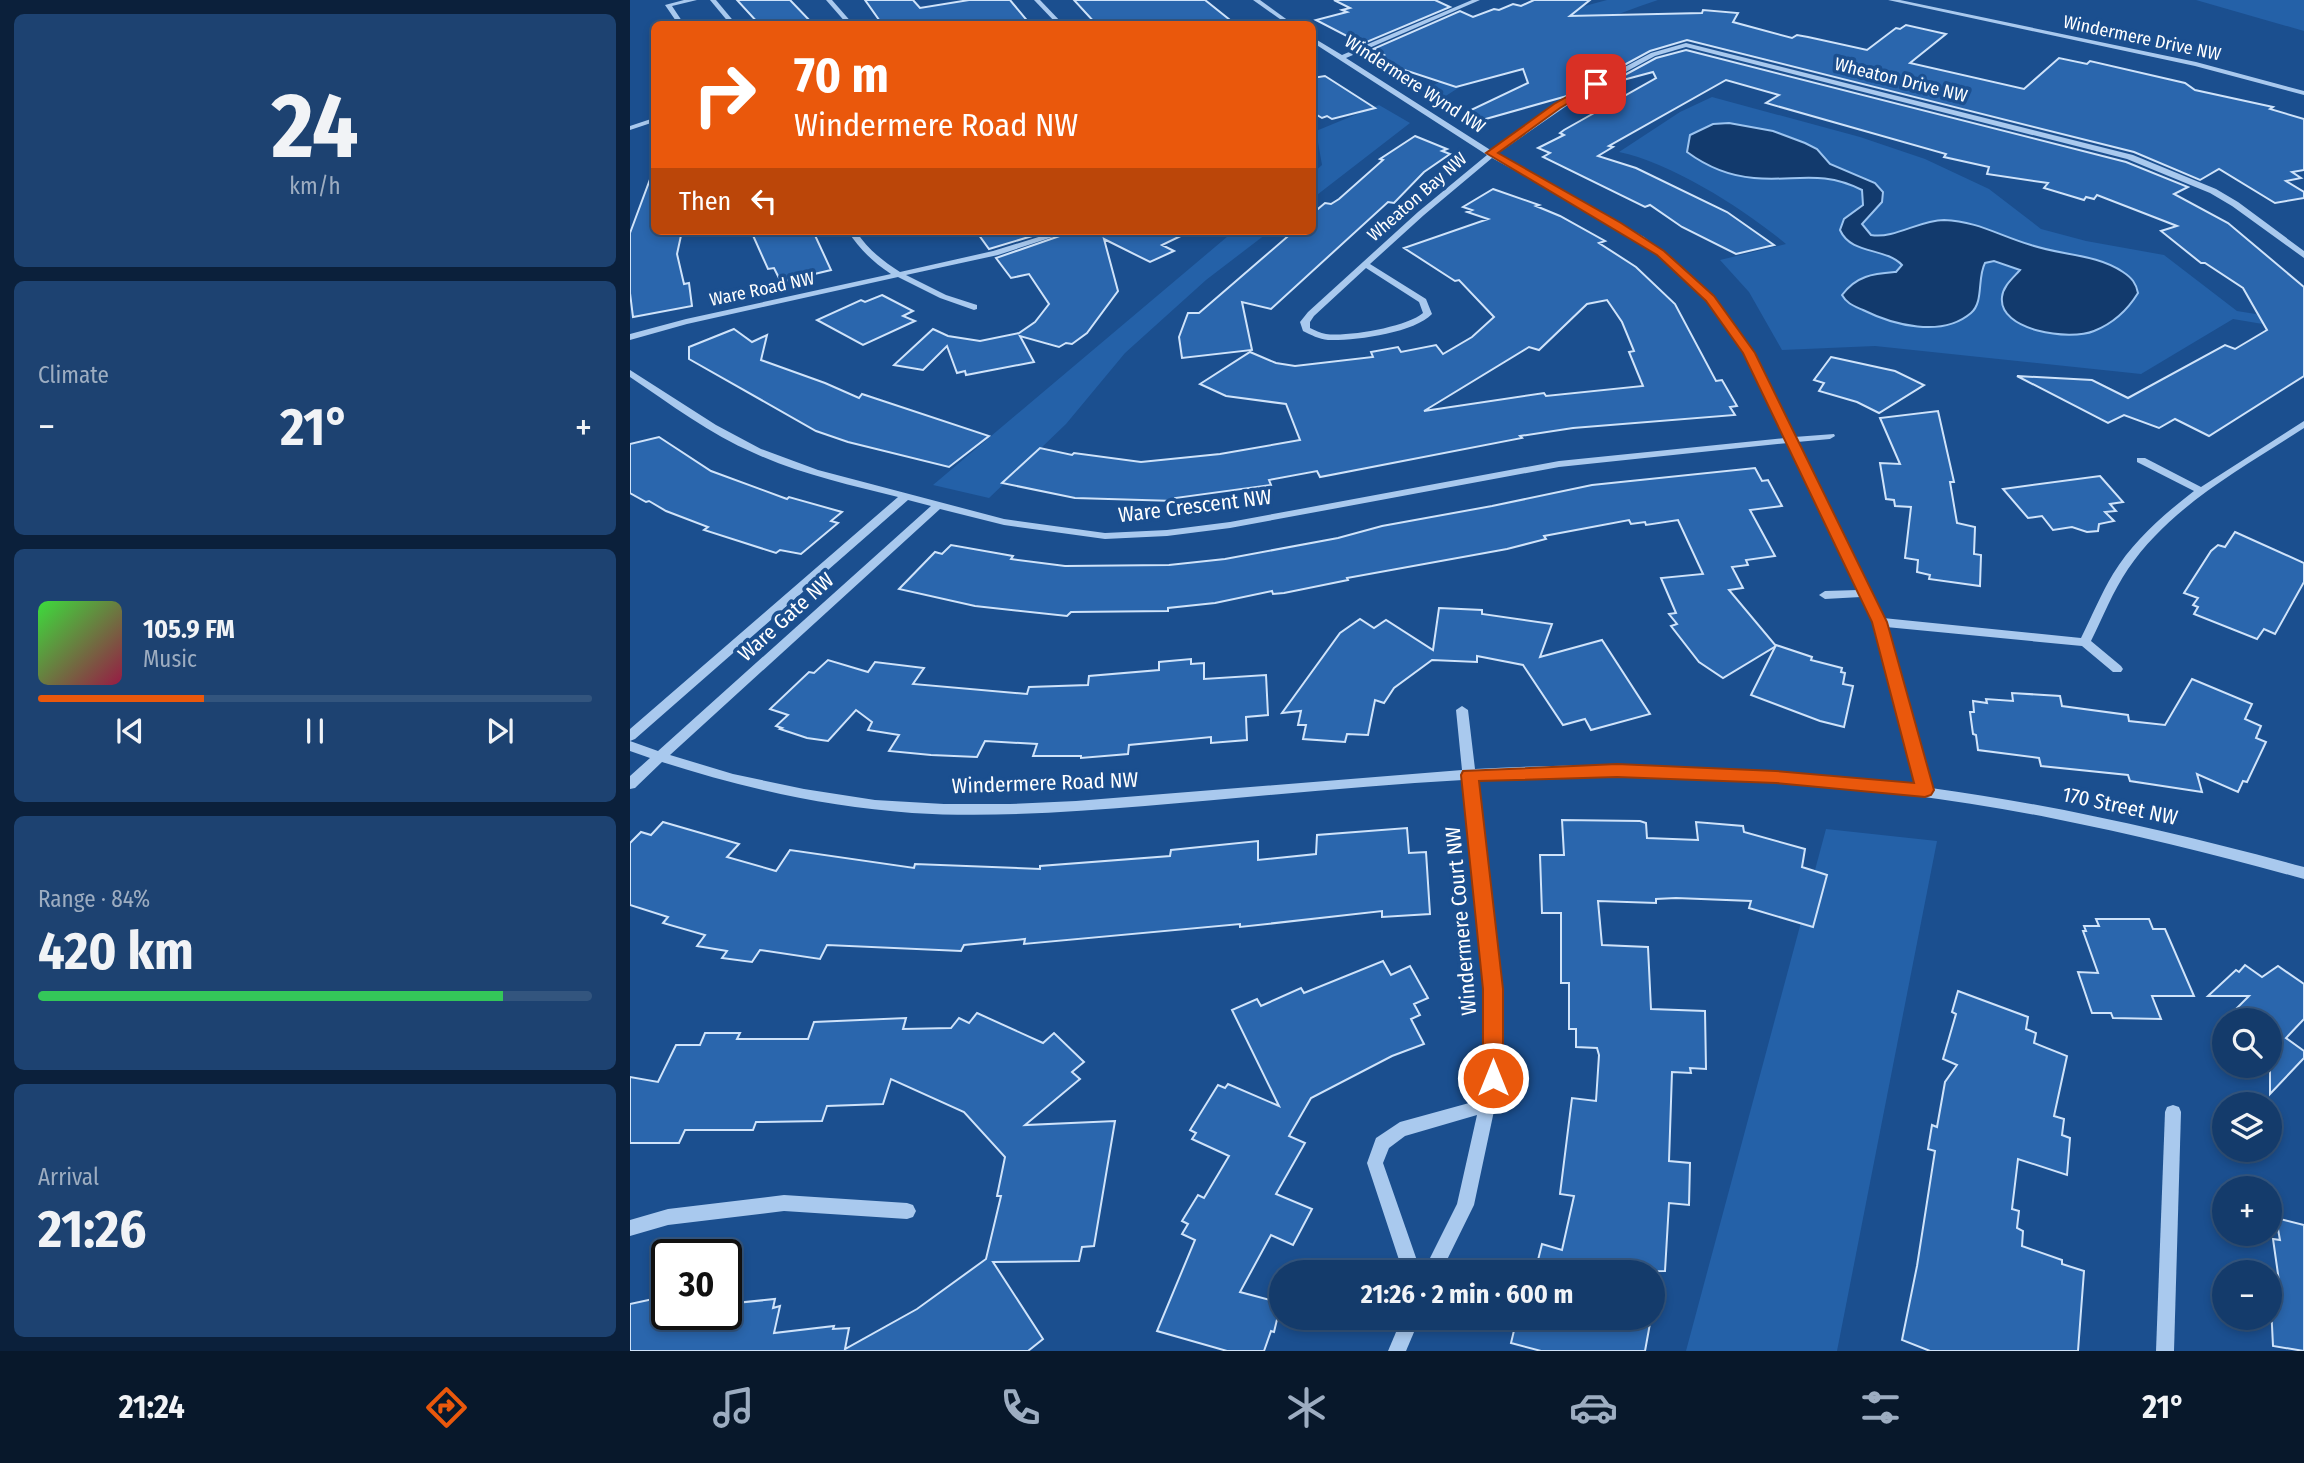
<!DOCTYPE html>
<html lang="en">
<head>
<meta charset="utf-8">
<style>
  body { margin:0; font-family:"Fira Sans Condensed",sans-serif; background:#1d4271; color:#f1f3f6; height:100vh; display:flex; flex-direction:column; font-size:26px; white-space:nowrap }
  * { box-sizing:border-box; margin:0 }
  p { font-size:23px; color:#9dadc1 }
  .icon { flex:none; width:38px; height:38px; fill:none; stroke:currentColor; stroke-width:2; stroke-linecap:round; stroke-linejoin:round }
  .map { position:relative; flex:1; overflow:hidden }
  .drawer { display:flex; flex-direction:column; gap:14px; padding:14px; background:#0b203b; width:630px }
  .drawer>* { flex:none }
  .banner { position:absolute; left:21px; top:21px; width:665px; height:214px; border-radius:10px; box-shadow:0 4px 10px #0003,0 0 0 2px #33557e; background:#ea580c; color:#fff; overflow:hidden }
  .controls { position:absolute; left:1582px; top:1008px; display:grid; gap:14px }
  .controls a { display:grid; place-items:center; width:70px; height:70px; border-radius:50%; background:#143b6b; box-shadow:0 4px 10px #0003,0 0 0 2px #33557e; font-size:35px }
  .speed { position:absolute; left:21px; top:1239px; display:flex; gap:14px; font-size:35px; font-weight:700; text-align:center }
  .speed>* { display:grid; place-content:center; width:91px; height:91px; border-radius:50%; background:#143b6b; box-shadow:0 4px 10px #0003,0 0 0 2px #33557e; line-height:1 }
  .speed .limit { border:4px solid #111; border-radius:10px; background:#fff; color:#111 }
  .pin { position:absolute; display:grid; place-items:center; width:60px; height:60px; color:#fff; margin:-30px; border-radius:14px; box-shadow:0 4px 10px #0006 }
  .me { position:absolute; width:77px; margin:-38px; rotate:0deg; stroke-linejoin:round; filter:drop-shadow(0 0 5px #0008) }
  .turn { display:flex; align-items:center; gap:24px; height:147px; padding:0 28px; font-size:32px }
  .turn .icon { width:91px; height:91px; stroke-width:2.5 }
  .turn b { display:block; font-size:49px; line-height:60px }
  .then { display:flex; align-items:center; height:66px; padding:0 28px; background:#0003; gap:14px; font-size:26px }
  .big { font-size:52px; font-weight:700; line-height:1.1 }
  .drawer .tile { flex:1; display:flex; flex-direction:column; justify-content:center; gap:10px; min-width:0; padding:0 24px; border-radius:10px; background:#1d4271 }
  .drawer .dial { align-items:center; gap:0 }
  .dial b { font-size:91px; line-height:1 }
  .song { display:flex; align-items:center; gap:21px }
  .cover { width:84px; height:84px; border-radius:10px; background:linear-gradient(135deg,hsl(120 70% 55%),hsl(340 70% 35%)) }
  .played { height:7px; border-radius:4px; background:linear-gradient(90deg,#ea580c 30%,#33557e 30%) }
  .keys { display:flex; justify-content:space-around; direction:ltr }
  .heat { display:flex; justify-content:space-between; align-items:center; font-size:38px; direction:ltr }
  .charge { height:10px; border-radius:5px; background:linear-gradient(90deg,#34c759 84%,#33557e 0) }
  .trip { position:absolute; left:639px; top:1260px; width:396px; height:70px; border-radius:35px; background:#143b6b; box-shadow:0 4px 10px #0003,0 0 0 2px #33557e; font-weight:700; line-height:70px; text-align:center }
  .tab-bar { display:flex; height:112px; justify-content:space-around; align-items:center; background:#08182b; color:#9dadc1 }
  .tab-bar .icon { width:49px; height:49px }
  .tab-bar .current { color:#ea580c }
  .tab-bar b { font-size:32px; color:#f1f3f6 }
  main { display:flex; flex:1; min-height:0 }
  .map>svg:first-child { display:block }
  .green { fill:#2461a8 }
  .water { fill:#123a6d; stroke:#9cc4f0; stroke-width:2 }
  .building { fill:#2a66ad; stroke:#cfe3fa; stroke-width:2; fill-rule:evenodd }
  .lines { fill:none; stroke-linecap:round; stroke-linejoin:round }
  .minor { fill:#a9c9ee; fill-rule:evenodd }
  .route { fill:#ea580c; stroke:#983908; stroke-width:2 }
  .labels { text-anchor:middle; stroke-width:7; stroke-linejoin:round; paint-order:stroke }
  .far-street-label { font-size:18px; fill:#fff; stroke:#1b4f8f }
  .street-label { font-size:21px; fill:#fff; stroke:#1b4f8f }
</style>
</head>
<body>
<main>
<section class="drawer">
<div class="tile dial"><b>24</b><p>km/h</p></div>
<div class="tile"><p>Climate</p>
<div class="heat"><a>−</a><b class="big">21°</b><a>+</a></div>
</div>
<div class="tile">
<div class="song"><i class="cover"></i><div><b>105.9 FM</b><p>Music</p></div></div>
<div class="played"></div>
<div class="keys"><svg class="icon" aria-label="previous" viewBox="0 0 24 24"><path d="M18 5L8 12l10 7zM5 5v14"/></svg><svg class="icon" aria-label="pause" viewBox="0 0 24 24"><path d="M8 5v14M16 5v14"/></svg><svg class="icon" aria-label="next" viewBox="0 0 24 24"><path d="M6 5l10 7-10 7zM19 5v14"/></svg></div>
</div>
<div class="tile"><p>Range · 84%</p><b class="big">420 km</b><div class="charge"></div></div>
<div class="tile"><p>Arrival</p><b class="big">21:26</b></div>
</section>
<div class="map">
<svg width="1674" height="1351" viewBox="0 0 1674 1351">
  <rect width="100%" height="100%" fill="#1b4f8f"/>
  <g class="green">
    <path d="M977,0h51c-76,26 -154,57 -220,101l-15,-10 147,-81z"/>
    <path d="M1566,0h108v31z"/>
    <path d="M1082,97l148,40 65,22 64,30 52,40 45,12 78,14 73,56 67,11v9l-71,-12 -92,55 -266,-28 -93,4 -33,-58 -29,-32 66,-16c-42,-35 -114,-81 -167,-92l61,-40z"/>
    <path d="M749,105l31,18 -97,75v-25l9,-8 -6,-34z"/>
    <path d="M604,231h36l-64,49 -81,73 -59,71 -77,74 -56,-13z"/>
    <path d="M1196,829l111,12 -100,510h-151z"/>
  </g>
  <path class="water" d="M1099,123l44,8 32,12 12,6 13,15 45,19 8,9 -1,10 -20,22 9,11c24,4 48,-15 73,-15 33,1 56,16 87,25 29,10 66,9 92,27 9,6 13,11 15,21 -11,18 -24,30 -44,38 -24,10 -96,0 -92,-34 1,-11 11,-19 18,-27l-26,-9 -9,2c-8,15 -1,39 -14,50 -29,25 -78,12 -108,-3 -9,-4 -16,-6 -21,-15 15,-20 31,-21 54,-23l6,-7c-17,-18 -51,-10 -62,-35l4,-11 19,-14 -1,-15c-41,-21 -68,-8 -108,-12 -24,-2 -48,-12 -67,-26l3,-17 23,-11z"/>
  <g class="building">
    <path d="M107,0h53l23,24h-54z"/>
    <path d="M235,0h48l7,8 49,-8h41l20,24h-148z"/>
    <path d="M444,0h131l30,24h-139z"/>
    <path d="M704,0h101l15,7 -88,37 -46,-24 31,-8 -5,-2 8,-2z"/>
    <path d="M904,0h56l-20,16 132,-3 1,-3 35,3 -5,9 59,16 5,-3 11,2 59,13 29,-22 4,1 6,-4 40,9 -36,29 114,26 35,-31 28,6 3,-3 95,22 10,7 78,17 -3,2 34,10v51l-12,2 9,6 -15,3 18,11v6l-29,5 -56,-34 -19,11 -66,-28 -447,-112 -37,11 -83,45 -92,26 -4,-12 57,-27 -5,-14 -67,18 -82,-27 10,-5 -11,-6 87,-38 13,6 21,-8 5,1 14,-6 8,2z"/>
    <path d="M1056,50l440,112 62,25 -14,7 54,29 76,64v89l-95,60 -34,-17 -16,9 -35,-13 -16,8 -91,-47 75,4 36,18 97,-53 10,4 32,-19 -24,-42 -38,-25h-4l-40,-32 16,-5 -80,-31 -3,4 -8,-2 -2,3 -40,-12 4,-5 -61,-9 2,-7 -45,-10 2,-3 -180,-51 13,-8 -53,-15 -117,66 4,1 -15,9 38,12 91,44 47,33 -38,9 -54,-27 -32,-22 -5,2 -102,-50 7,-4 -12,-5 26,-13 -4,-2 4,-3 92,-52 -3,-6 -45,12 48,-26z"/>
    <path d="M695,76l50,32 -43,11 -5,-3 -5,2 -10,-6v-34z"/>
    <path d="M785,136l32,13 -5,2 8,3 -26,18 -30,31 -6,-1 -117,107 -29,-7 10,48 -70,8 -3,-21 9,-24h11l95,-82h18v-17l13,-11 6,1 8,-5 44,-39 -3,-1z"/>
    <path d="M22,174h2v57h28l-5,23 7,30 5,-1 3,23 -59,11 -3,-24v-60z"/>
    <path d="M863,189l46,16 -3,1 24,10 45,25 -6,2 37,24 39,37 41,77 6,-1 15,26 -7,1 5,8 -162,13 -53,8 2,2 -202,39 -3,-6 -48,9 2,5 -96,13v3l-100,-3 -73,-15 38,-35 32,7 2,-2 67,9 79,-8 80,-14 -14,-36 -60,-8 -26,-12 50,-32 26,11 19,3 78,-9 -2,-5 27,-5 3,5 35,-7 7,9 29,-17 22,-20 -35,-37 -4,1 -51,-33 84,-29 -21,-7 5,-2 -9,-3zM977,300l15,22 12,29 -5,1 14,34 -97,10 -2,-3 -120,18 105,-64 10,3 48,-46z"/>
    <path d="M121,231h62l18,39 -50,12 -7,-14 -6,1z"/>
    <path d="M346,231h73l-60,18z"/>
    <path d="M444,231h117l-29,14 12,6 -24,11 -46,-23 14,52 -31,42 -15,11 -6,-1 -7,4 -39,-11 14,26 -68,13 -1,-4 -8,2 -10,-27 -24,24 -29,-5 39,-36 15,7 32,5 39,-8 16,-11 14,-18 -20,-30 -18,4 -15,-20z"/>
    <path d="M252,295l31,16 -10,5 12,5 -52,24 -46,-25 44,-20 4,2z"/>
    <path d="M104,329l18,13 15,-7 -6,25 64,23 34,15 3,-4 127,42 -40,31 -101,-25 -32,-11 -127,-72v-12z"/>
    <path d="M1201,357l64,14 29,14 -45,28 -22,-11 -38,-11 5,-8 -10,-3z"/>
    <path d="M1308,411l16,71h-4l7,41 18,4 -1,27 7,1 -1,31 -51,-7 1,-4 -13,-3 1,-12 -13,-2 6,-51 -16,-1 -1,-6 -8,-1 -6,-36 20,1 -20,-46z"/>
    <path d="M29,437l52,34 76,28 2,-2 53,15 -11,9 7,2 -37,31 -21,-4 -4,3 -72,-23 4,-3 -42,-16 -17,-10 -3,1 -16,-9v-49z"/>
    <path d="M1125,468l7,13 6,-1 14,26 -32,4 25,46 -29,4 2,5 -16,2 11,21 -14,2 47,56 -53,32 -24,-16 -28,-36 6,-2 -8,-10 7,-1 -15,-35 42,-4 -25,-54 -32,5 -1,-3 -14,2 -2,-4 -37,7 -48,9 2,3 -39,10 -160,29 1,2 -64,13 -11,1 -1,-3 -57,12 -47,5v3l-97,1 -4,4 -92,-10 -76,-17 36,-37 7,2 9,-9 62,11 -2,3 54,7 104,-1 56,-6 113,-21 44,-12 110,-20 100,-21z"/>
    <path d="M1470,476l23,26 -13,2 6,7 -11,1 9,9 -15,3 -1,7 -11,1 -15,-5 -19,3 -11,-14 -14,2 -25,-29z"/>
    <path d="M1605,532l69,31v19l-29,52 -11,-5 -7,10 -63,-25 4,-7 -5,-2 5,-7 -14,-5 27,-42 7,-6 7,2z"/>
    <path d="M809,608l43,2v4l70,10 -12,33 62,-17 48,74 -59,16 -6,-11 -22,6 -40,-60 -46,-9v6l-45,-2 -38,28 -10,15 -9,-3 -7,35 -21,-1 -2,8 -42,-3 3,-14h-8l3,-14 -19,2 58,-80 20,-14 14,9 12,-8 47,30z"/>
    <path d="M1146,645l36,12 -1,3 31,8 -1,4 4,1 -2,11 10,2 -9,41 -24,-6 -69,-26z"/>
    <path d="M561,659v5l13,-1v16l62,-4 2,40 -22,2 1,23 -36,3v-6l-82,8 -1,9 -47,4v-2h-48l4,-12 -52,-3 -8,16 -46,-2 -42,-4 10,-16 -31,-5 4,-8 -16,-12 -28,31 -21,-3 -27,-9 2,-1 -6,-2 12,-11 -18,-6 39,-37 5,1 14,-13 40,12 7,-10 49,6 -11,16 114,10 2,-7 59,-2 1,-9 70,-6v-8z"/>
    <path d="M1562,679l60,25 -7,15 16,7 -5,12 10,4 -19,40 -4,-1 -5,11 -41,-18 5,18 -72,-11 -2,-6 -87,-9 -2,-8 -61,-8 -2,-15 -3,-1 -3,-22h4l-1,-11 14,2 -1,-4 27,2 -1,-8 48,3 2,10 66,9 1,6 36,4z"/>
    <path d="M932,820l78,1 6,2 1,15 51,2 -2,-18 47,4 1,6 61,17 -3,18 25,8 -14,52 -64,-19 2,-7 -75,-3 -20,1v4l-58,-2 4,44 46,2 3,62 54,2 1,58 -16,-1 1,5 -19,-1 -3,89 21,2 -1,42 -20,-2 -4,68 -130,1 7,-28 20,6 12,-54 -14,-2 12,-96 24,3 3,-46 -2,-7 -21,-1v-18h-7v-46h-8v-70h-19l-2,-58h24z"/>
    <path d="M33,822l76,22 -12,13 49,14 14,-21 124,18 1,-4 125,5v-3l130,-10 1,-6 87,-9v19l58,-6 1,-19 90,-7 2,25 17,-1 4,62 -48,3v-6l-142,16v-3l-216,20 1,-5 -61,6 -3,6 -134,-6 -7,14 -60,-9 -8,12 -30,-4 5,-7 -30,-5 8,-11 -42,-12 5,-6 -38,-12v-62l11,-11 10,3z"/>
    <path d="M1466,919h53l4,10h12l29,67h-42l9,23 -48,-1 -2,-5h-19l-14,-41 20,1 -15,-42h3l-2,-5h15z"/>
    <path d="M753,961l8,14 19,-9 18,32 -14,6 6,11 -9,4 13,25 -32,12 -81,42 -22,38 16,7 -29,51 36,15 -19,36 -22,-10 -31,57 41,11 -7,29 -3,-1 -7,20h-37l-70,-20 38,-91 -13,-6 6,-10 -6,-3 16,-26 6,3 25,-42 -37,-17 4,-6 -6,-3 28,-45 7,3 3,-4 51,22 -47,-96 25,-11 4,7 40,-18 3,5z"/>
    <path d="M1615,965l17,12 16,-11 26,18v35l-18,19 18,13v7l-34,36v-74h-45l24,-24h-41l28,-26 3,2z"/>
    <path d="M1328,991l70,26 -2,12 10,4 -2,10 33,13 -13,60 10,3 -2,16 8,3 -3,37 -49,-16 -6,50 7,2 -2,17 6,3 -1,15 40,14v4l22,7 -6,80h-148l-28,-11 15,-74 18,-115 -7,-2 4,-24 5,2 8,-45 12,-17 -14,-6 13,-45 -4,-2z"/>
    <path d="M347,1013l66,30 11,-10 30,29 -12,10 8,7 -55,46 90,-4 -21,125 -12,1 -3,14 -86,1 50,77 -15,12h-398v-47l37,-8v18h59v-10l49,-5 -2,9 7,-2 -6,27 60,-7 -1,3 16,-1 -4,21 72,-40 69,-50 15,-63h-4l8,-39 -41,-45 -73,-33 -8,25 -56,2 -5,15 -66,1 -3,8h-68l-6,13h-49v-66l28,5 18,-37h24l5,-12h35l-3,6h71l6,-17 92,-4 -3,11 48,-1 8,-10 10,5z"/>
    <path d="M1646,1218l28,7v126l-31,-5 -3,-61 10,3 -7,-49 7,1z"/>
    <path d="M887,1318h134l-6,33h-104l-30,-8z"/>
  </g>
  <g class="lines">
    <g class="minor">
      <path d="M54,0h13l-25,6 12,18h-6l-13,-19z"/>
      <path d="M80,0h6l20,24h-6z"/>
      <path d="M196,0h6l21,24h-6z"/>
      <path d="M404,0h6l23,24h-6z"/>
      <path d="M623,0h7l33,24h-6z"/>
      <path d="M842,0h8l-134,58 146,93 84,-58 75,-40 35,-10 447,112 83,34 22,13 66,49v7l-72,-52 -22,-13 -83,-34 -441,-112 -31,9 -74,40 -84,58 147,83 43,34 26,25 41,57 40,84 40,-3 1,2 -5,3 -33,3 86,176 198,20c11,-22 20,-44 32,-64 21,-34 50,-59 81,-83l-57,-29v-4h8l56,29 103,-66v7c-63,41 -133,78 -176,141 -15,22 -25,48 -37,72l30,25 2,3 -2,3h-8l-31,-26 -196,-19 45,161c126,17 250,46 373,79v12c-84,-23 -167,-44 -253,-61 -189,-37 -382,-49 -575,-39l25,210v89l-27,127 -33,67h-18l34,-68 20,-89 -72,21 -16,12 -6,15 38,109h-18l-36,-109 9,-25 24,-16 80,-22 5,-22v-89l-22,-209c-106,6 -212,17 -318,26 -77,6 -155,12 -233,7 -86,-6 -169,-25 -250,-51l-27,26 -5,1v-13l20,-18 -20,-7v-10l28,10 273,-245 -23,-6 -273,239 -5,2v-12l268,-232c-48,-12 -98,-23 -144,-44 -44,-19 -84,-49 -124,-76v-7l86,55 45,24 57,21 186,49 101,14 62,-3 63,-8 329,-61 226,-23c-23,-48 -43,-100 -79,-139 -56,-61 -142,-101 -214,-141l-68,57 -54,49 56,35 6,15c-18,19 -78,27 -104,26 -9,-1 -17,-5 -25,-9l-3,-9 8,-10 110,-100 69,-57 -175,-113v-5l30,18zM736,268l53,34 4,11c-16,14 -76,24 -97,21 -6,-1 -11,-4 -16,-6v-6l4,-6zM1158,443l70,147 -33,1 -6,4 6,4 36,-2 12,25 44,165c-146,-20 -294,-26 -442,-18l-7,-59 -6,-4 -6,4 6,60 -386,31 -66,3h-66l-69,-4 -71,-11 -71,-15 -63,-19 270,-246 64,16 101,14 62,-3 63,-8 329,-61z"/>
      <path d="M1258,0h12l296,62 108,29v4l-109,-29z"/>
      <path d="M24,118v4l-24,8v-4z"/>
      <path d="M218,231h8c11,18 27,30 44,41l93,-21 65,-20h13l-73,24 -92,20 40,20 31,10v4l-3,1 -34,-12 -42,-21 -211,47 -57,16v-6l56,-15 205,-45c-18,-12 -32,-25 -43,-43z"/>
      <path d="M1543,1105l6,2 2,5 -7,239h-18l9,-239 2,-5z"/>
      <path d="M154,1195l123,8 6,2 3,6 -3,6 -6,2 -123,-8 -116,14 -38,11v-16l38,-11z"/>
      <path d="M772,1318h18l-14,33h-18z"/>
    </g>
  </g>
  <path class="route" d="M963,82l8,2 -41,24 -62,45 123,70 43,28 50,45 41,57 132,269 47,168 -3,5 -6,2 -149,-14 -159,-6 -138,4 24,208v89l-3,7 -7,2 -7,-2 -3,-7v-89l-22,-214 2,-4 154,-7 159,7 138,12 -42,-161 -129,-269 -37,-52 -49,-46 -171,-102 68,-49z"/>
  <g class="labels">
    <g class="far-street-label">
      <text transform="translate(1512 38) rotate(12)" y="6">Windermere Drive NW</text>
      <text transform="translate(1271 80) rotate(14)" y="6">Wheaton Drive NW</text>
      <text transform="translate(785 84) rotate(33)" y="6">Windermere Wynd NW</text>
      <text transform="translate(787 197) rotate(-41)" y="6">Wheaton Bay NW</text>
      <text transform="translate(132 289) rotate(-12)" y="6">Ware Road NW</text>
    </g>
    <g class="street-label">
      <text transform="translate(565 506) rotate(-7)" y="7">Ware Crescent NW</text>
      <text transform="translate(156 617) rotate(-42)" y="7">Ware Gate NW</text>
      <text transform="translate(415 783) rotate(-2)" y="7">Windermere Road NW</text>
      <text transform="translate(1490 806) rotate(12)" y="7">170 Street NW</text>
      <text transform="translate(831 921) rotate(-95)" y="7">Windermere Court NW</text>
    </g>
  </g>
</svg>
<div class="controls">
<a><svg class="icon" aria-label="search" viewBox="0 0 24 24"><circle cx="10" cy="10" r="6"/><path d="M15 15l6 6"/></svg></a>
<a><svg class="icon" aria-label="layers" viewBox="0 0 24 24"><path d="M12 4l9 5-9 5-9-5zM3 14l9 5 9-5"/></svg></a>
<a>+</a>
<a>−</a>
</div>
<div class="speed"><div class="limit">30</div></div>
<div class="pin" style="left:966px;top:84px;background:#d93025"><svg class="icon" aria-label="arrive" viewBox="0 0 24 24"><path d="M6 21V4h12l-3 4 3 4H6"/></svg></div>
<svg class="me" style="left:863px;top:1078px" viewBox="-20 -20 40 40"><circle r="17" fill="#ea580c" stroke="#fff" stroke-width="3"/><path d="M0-11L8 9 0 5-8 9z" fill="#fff"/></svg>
<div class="trip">21:26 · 2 min · 600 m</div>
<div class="banner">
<div class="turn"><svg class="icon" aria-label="right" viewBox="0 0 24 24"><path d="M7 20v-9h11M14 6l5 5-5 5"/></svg><div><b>70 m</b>Windermere Road NW</div></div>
<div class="then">Then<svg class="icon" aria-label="left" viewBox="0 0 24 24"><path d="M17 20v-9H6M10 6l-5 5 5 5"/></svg></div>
</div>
</div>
</main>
<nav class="tab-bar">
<b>21:24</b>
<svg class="icon current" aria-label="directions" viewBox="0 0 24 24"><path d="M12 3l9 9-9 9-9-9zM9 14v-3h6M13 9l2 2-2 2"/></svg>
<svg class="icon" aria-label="music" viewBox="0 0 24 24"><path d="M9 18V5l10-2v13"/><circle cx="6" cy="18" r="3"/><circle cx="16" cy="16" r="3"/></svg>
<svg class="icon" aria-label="phone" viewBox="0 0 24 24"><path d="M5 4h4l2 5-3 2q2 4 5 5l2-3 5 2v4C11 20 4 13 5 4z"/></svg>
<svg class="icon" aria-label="climate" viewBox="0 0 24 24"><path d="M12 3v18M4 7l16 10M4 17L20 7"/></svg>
<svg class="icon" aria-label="car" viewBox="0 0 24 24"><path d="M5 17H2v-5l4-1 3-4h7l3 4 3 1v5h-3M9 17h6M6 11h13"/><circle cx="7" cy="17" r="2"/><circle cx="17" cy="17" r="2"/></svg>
<svg class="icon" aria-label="filters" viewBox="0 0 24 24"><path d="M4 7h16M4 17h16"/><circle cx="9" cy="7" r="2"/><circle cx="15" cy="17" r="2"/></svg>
<b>21°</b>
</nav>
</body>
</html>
